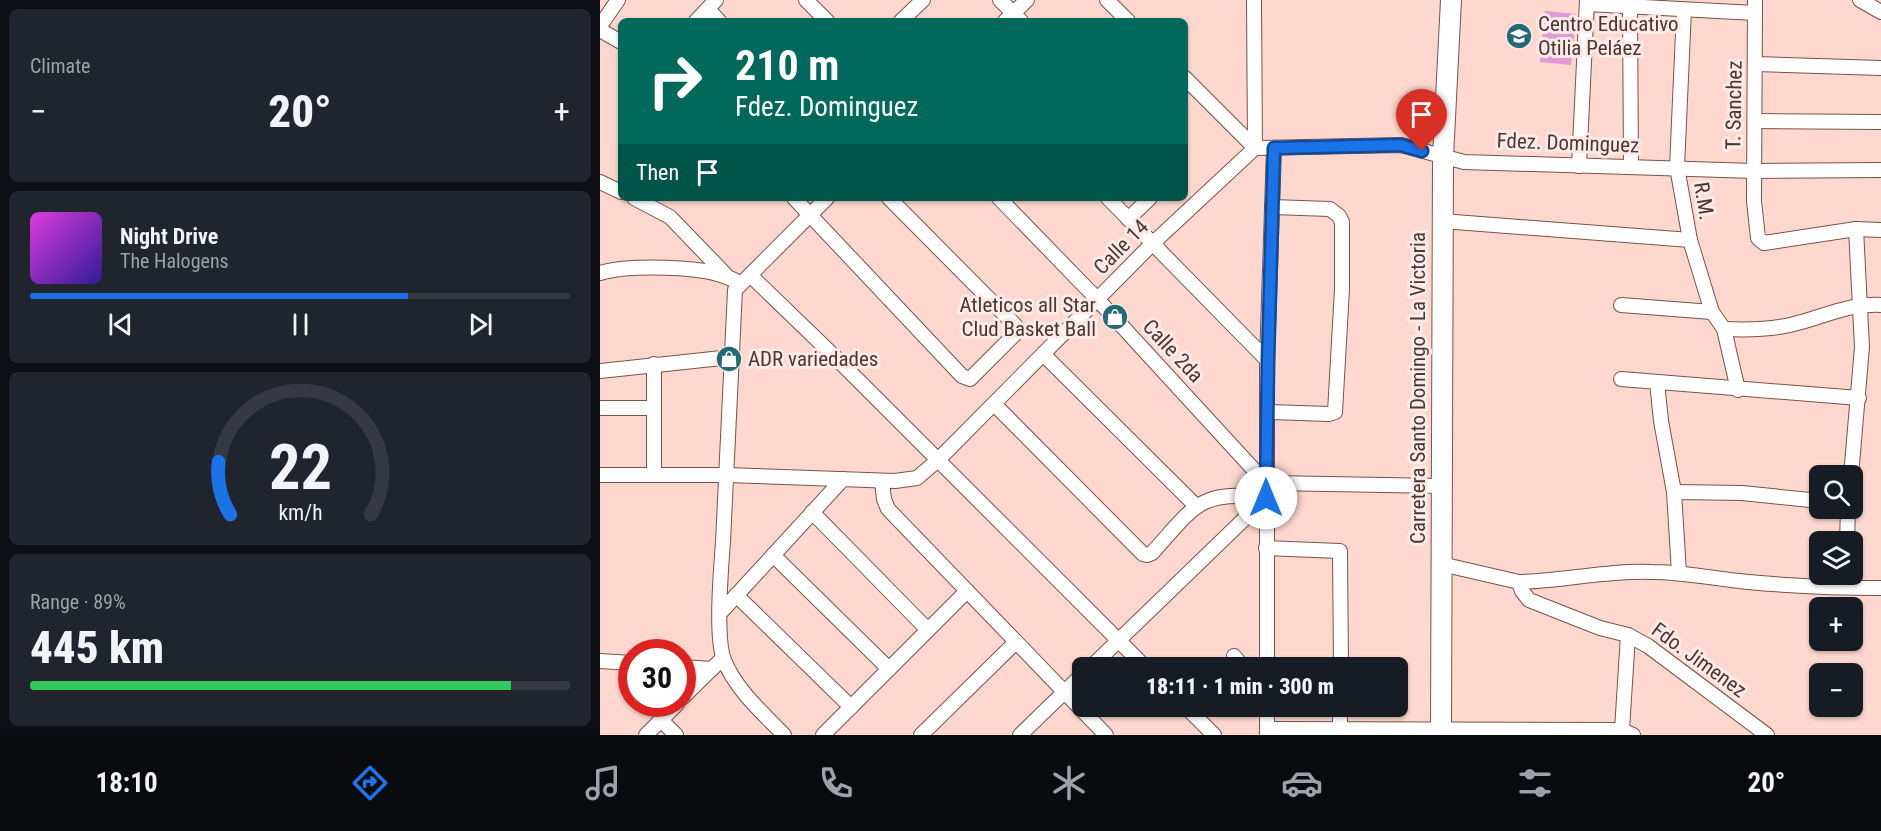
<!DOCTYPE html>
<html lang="en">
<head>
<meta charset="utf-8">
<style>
  body { margin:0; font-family:"Roboto Condensed",sans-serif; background:#20242c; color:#f1f3f6; height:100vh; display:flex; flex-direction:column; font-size:22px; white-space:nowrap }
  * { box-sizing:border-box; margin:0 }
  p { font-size:20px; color:#9ea1a6 }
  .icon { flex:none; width:33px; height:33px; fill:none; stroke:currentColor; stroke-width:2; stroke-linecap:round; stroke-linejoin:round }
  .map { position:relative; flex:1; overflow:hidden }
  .drawer { display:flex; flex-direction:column; gap:9px; padding:9px; background:#0d0f14; width:600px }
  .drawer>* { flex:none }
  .top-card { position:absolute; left:18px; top:18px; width:570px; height:183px; border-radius:9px; box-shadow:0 2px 4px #0004; background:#00695c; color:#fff; overflow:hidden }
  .buttons { position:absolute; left:1209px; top:465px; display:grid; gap:12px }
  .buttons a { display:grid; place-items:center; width:54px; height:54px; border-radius:9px; background:#171b24; box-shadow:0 2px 4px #0004; font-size:30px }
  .speed { position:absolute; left:18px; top:639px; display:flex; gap:12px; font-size:30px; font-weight:700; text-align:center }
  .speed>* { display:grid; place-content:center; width:78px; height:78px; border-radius:50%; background:#171b24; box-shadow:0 2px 4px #0004; line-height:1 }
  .speed .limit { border:9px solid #d22; background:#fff; color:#111 }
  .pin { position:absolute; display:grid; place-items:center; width:51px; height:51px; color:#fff; margin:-62px -26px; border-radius:50% 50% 50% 0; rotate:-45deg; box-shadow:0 0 6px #0007 }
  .pin .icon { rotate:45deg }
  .me { position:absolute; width:66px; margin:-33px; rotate:0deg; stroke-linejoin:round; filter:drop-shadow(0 0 4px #0008) }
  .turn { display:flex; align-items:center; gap:21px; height:126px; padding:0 18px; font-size:27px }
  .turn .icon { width:78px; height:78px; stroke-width:2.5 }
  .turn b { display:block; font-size:42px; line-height:51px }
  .then { display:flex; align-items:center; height:57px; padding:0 18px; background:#0003; gap:12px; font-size:22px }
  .big { font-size:45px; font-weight:800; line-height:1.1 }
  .drawer .card { flex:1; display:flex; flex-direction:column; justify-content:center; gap:9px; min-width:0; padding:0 21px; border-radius:9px; background:#20242c }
  .drawer .dial { align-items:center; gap:0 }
  .dial svg { height:156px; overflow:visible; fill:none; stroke:#363941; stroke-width:7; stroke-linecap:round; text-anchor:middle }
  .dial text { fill:#f1f3f6; stroke:none }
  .song { display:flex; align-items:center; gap:18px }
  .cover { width:72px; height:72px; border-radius:9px; background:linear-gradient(135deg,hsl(300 70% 55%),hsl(250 70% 35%)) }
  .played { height:6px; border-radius:3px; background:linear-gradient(90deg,#1a73e8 70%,#363941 70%) }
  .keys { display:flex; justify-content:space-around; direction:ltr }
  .heat { display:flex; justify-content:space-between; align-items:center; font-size:33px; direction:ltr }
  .charge { height:9px; border-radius:4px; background:linear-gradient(90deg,#34c759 89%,#363941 0) }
  .trip { position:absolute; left:472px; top:657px; width:336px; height:60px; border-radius:9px; background:#171b24; box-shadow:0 2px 4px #0004; font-weight:800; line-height:60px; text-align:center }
  .menu { display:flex; height:96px; justify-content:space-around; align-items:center; background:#090b0e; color:#9ea1a6 }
  .menu .icon { width:42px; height:42px }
  .menu .selected { color:#1a73e8 }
  .menu b { font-size:27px; color:#f1f3f6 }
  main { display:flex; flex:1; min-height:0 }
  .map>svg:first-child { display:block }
  .green { fill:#e09ad5 }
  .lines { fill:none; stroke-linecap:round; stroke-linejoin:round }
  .street-casing { stroke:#7a5249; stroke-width:16 }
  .secondary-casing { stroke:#7a5249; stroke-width:22 }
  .street { stroke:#fff; stroke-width:14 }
  .secondary { stroke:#fff; stroke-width:20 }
  .route-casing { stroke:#114b97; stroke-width:15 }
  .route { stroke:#1a73e8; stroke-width:10 }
  .labels { text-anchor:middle; stroke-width:6; stroke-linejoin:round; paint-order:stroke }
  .poi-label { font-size:21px; fill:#4a3733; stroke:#feeae6; text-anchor:start }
  .street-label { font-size:21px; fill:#4a3733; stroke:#feeae6 }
</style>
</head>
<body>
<main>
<section class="drawer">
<div class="card"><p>Climate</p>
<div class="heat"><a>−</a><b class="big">20°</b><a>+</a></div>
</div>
<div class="card">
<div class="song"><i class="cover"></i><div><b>Night Drive</b><p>The Halogens</p></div></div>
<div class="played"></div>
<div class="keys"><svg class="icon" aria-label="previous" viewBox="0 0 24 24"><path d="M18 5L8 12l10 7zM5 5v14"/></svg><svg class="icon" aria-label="pause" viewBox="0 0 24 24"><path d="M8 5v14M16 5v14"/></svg><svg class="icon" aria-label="next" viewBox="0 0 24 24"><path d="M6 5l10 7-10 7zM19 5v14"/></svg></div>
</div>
<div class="card dial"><svg viewBox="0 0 100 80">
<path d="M14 69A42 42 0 1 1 86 69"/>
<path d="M14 69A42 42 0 0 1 8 42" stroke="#1a73e8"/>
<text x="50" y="56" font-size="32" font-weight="700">22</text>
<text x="50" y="72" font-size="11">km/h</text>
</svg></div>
<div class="card"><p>Range · 89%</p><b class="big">445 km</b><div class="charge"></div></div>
</section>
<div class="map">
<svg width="1281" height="735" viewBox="0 0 1281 735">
  <rect width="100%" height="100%" fill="#fed8cf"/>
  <path class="green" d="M945,11l31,3 -5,51 -31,-3z"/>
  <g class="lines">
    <g class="street-casing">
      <g id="street">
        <path d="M206,0l21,21"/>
        <path d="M400,0l21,21"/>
        <path d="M507,0l21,21"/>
        <path d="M654,0l1,148"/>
        <path d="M1155,0l-1,201 4,37 6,5 92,-14 25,1"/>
        <path d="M1260,0l21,12"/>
        <path d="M987,4l168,9"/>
        <path d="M1030,7l1,160"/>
        <path d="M108,9l11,12"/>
        <path d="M1084,10l-7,157 13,73 22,72 12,17 14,61"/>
        <path d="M96,21l20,-21"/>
        <path d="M301,21l22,-21"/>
        <path d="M405,21l22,-21"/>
        <path d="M0,26l18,-26"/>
        <path d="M0,30l21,12"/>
        <path d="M1155,64l126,4"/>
        <path d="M585,78l70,70"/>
        <path d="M1155,121l126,1"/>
        <path d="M655,148l146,-3 63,17 290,9 127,-1"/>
        <path d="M979,166l8,-166"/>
        <path d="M0,182l21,10"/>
        <path d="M34,198l36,19 56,58"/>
        <path d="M194,198l168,178 8,3 45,-45v-9l-126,-127"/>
        <path d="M399,198l99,102 168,183"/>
        <path d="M508,198l159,162"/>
        <path d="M528,219l22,-21"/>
        <path d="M842,221l248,19"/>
        <path d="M0,273c26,-8 78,-6 105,-2 13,2 25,7 36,12"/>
        <path d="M150,275l84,81 312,312"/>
        <path d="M1021,305l91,7"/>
        <path d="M1124,329c23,1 44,1 66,-4 31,-7 59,-22 91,-20"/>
        <path d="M443,354l152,151"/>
        <path d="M0,371l131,-14"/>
        <path d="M1021,379l238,19"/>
        <path d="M1057,382l4,39 13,71 5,81"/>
        <path d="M394,404l149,150 4,1 5,-2c42,-46 47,-64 114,-55"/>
        <path d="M0,408h54"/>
        <path d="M667,412l62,2 6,-2 7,-123v-67l-3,-6 -9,-7 -58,-2"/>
        <path d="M0,475h126l169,6 22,-3 21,-18 214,-216 103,-96"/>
        <path d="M54,475v-111"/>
        <path d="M1251,476l11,-129 -6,-118"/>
        <path d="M282,481l2,18 4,10 218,226"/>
        <path d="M666,483l175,3"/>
        <path d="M1074,492l68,1 78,8"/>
        <path d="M212,512l116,118"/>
        <path d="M1247,542l1,-34"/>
        <path d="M666,548l74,3 1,117"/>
        <path d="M173,555l116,114"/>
        <path d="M841,564l78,18 3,9 7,9 71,28 28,7 20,11 119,89"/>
        <path d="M919,582c45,-1 88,-12 133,-10 32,0 64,7 96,10 44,4 88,6 133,6"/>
        <path d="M136,595l115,112"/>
        <path d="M121,612l122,-133"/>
        <path d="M634,656l10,12"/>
        <path d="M0,661l32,2"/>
        <path d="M82,667l30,2"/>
        <path d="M490,668l176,-170"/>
        <path d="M667,668v-308l7,-212"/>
        <path d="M82,698l41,-40"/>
        <path d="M585,706l29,29"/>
        <path d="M667,706v29"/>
        <path d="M61,720l15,15"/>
        <path d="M740,728v-22"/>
        <path d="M667,729l355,1 11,5"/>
        <path d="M1022,730l6,-95"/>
        <path d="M46,735l31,-31"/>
        <path d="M184,735c-21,-22 -48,-45 -60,-75 -9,-23 -3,-91 -1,-118 4,-84 8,-168 12,-252l92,-92"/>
        <path d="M223,735l144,-144"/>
        <path d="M321,735l95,-93"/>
        <path d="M420,735l63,-61"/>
      </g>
    </g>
    <g class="secondary-casing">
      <path id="secondary" d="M841,735l2,-578 8,-157"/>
    </g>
    <use href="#street" class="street"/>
    <use href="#secondary" class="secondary"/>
  </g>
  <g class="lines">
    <g class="route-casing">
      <path id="route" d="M666,498l2,-138 6,-212 127,-3 21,6"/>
    </g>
    <use href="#route" class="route"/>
  </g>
  <defs>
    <g id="school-disc" transform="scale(1.35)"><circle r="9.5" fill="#236a78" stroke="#feeae6"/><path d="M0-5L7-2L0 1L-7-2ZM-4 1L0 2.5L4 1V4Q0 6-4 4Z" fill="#fff"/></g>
    <g id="shop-disc" transform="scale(1.35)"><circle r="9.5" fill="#236a78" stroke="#feeae6"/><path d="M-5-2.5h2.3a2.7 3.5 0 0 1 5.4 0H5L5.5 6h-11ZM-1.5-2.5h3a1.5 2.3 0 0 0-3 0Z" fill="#fff"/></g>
  </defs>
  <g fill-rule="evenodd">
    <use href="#school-disc" x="919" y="36"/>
    <use href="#shop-disc" x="515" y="317"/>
    <use href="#shop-disc" x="129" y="359"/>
  </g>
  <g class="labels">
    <g class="poi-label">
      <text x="938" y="31">Centro Educativo<tspan x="938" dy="24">Otilia Peláez</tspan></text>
      <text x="496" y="312" text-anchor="end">Atleticos all Star<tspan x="496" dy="24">Clud Basket Ball</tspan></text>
      <text x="148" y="366">ADR variedades</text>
    </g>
    <g class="street-label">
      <text transform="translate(1134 105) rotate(-89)" y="7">T. Sanchez</text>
      <text transform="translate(968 143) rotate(2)" y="7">Fdez. Dominguez</text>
      <text transform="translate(1104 201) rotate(81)" y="7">R.M.</text>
      <text transform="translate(521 247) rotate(-45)" y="7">Calle 14</text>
      <text transform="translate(573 351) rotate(47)" y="7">Calle 2da</text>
      <text transform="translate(818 388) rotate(-90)" y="7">Carretera Santo Domingo - La Victoria</text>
      <text transform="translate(1099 660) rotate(36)" y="7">Fdo. Jimenez</text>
    </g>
  </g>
</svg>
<div class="buttons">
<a><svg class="icon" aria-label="search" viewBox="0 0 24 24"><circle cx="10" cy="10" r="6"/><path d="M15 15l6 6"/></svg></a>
<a><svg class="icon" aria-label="layers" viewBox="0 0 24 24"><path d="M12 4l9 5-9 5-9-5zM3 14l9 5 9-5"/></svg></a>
<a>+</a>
<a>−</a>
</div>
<div class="speed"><div class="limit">30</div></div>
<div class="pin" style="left:822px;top:151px;background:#d93025"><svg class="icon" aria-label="arrive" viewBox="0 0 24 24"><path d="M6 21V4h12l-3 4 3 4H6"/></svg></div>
<svg class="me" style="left:666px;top:498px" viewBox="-20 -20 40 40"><circle r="19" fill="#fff"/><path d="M0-13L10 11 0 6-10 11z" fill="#1a73e8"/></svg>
<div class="trip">18:11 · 1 min · 300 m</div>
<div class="top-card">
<div class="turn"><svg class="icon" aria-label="right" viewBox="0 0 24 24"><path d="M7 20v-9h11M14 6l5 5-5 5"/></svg><div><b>210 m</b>Fdez. Dominguez</div></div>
<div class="then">Then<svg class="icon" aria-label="arrive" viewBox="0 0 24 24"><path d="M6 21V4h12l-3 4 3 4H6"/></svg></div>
</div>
</div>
</main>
<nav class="menu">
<b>18:10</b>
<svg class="icon selected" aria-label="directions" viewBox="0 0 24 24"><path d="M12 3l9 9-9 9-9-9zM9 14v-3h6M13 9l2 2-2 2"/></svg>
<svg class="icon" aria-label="music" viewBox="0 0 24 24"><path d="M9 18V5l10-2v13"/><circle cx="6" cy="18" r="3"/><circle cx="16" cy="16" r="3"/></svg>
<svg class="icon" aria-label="phone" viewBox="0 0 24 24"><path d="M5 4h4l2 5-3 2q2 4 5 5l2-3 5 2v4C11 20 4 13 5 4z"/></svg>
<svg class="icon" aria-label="climate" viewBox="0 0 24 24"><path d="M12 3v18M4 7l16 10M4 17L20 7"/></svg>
<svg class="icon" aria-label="car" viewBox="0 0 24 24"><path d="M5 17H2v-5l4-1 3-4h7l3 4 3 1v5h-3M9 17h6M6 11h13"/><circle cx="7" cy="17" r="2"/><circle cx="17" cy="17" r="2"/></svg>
<svg class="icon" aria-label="filters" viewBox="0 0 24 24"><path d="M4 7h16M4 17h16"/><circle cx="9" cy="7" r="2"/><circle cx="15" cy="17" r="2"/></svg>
<b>20°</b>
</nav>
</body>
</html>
